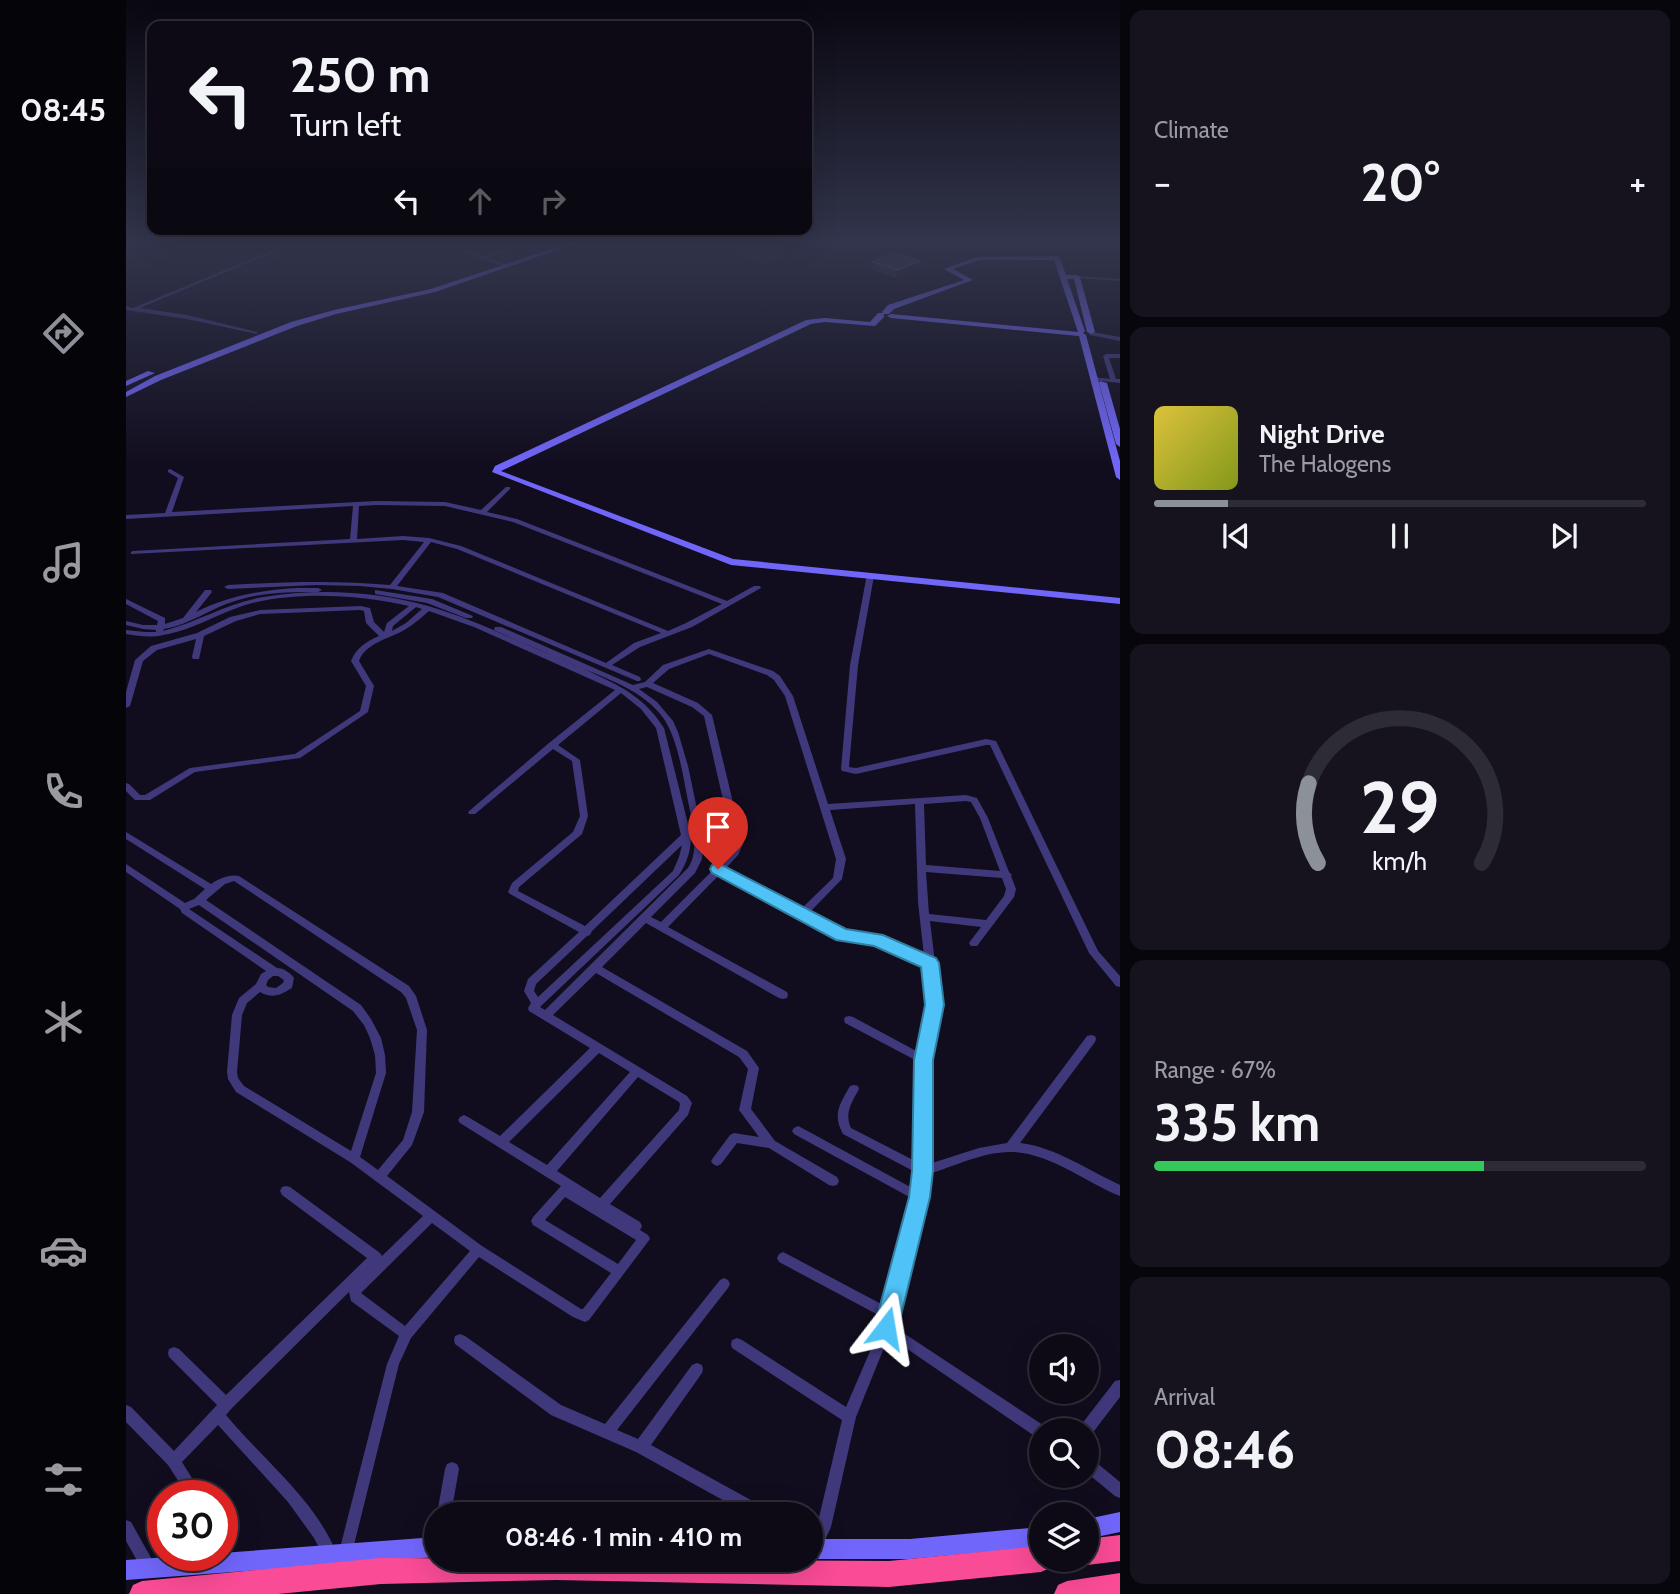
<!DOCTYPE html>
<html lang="en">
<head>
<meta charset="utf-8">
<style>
  body { margin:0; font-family:Cabin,sans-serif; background:#16131f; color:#f1f3f6; height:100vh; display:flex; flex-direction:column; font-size:26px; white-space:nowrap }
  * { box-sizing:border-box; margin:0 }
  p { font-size:23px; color:#9a9aa1 }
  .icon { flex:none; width:38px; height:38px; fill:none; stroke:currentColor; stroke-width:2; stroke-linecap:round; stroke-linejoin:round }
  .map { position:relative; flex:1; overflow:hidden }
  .panel { display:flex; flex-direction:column; gap:10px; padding:10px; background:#07060c; width:560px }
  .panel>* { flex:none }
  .hud { position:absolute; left:21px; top:21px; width:665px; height:214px; border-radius:14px; box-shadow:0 7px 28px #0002,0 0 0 2px #2d2b35; background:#0d0a16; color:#f1f3f6; overflow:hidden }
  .tools { position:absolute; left:903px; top:1334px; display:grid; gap:14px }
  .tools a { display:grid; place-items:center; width:70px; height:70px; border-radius:50%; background:#0d0a16; box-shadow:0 7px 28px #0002,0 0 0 2px #2d2b35; font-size:35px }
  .speed { position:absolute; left:21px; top:1480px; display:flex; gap:14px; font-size:35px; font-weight:700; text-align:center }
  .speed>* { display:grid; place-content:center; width:91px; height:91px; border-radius:50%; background:#0d0a16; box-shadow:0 7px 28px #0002,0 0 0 2px #2d2b35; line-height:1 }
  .speed .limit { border:10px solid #d22; background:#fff; color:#111 }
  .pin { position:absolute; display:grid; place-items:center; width:60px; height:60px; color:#fff; margin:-72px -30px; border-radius:50% 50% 50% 0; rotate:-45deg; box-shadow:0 0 7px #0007 }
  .pin .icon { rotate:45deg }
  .me { position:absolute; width:77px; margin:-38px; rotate:14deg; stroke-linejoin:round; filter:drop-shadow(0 0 5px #0008) }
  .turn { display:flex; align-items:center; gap:24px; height:147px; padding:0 28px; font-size:32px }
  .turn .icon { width:91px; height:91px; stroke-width:2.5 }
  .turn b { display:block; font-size:49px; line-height:60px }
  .lanes { display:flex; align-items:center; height:66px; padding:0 28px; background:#0003; justify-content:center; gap:35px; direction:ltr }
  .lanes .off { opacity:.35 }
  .big { font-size:52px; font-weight:800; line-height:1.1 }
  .panel .tile { flex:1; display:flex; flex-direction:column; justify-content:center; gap:10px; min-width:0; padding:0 24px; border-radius:14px; background:#16131f }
  .panel .dial { align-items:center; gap:0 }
  .dial svg { height:182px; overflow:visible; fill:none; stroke:#2d2b35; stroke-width:7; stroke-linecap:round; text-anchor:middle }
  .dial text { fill:#f1f3f6; stroke:none }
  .song { display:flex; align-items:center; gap:21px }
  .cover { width:84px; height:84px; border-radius:10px; background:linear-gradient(135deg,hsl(50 70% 55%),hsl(70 70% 35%)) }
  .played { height:7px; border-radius:4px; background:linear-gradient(90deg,#8c9099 15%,#2d2b35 15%) }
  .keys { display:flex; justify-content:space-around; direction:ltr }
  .heat { display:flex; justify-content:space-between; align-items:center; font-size:38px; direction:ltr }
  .charge { height:10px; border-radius:5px; background:linear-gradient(90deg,#34c759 67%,#2d2b35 0) }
  .trip { position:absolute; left:298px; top:1502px; width:399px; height:70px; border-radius:35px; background:#0d0a16; box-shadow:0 7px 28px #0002,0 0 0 2px #2d2b35; font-weight:800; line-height:70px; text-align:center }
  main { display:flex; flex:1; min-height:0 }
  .tab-bar { display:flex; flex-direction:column; width:126px; justify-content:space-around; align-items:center; background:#050409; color:#9a9aa1 }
  .tab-bar .icon { width:49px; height:49px }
  .tab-bar .active { color:#8c9099 }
  .tab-bar b { font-size:32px; color:#f1f3f6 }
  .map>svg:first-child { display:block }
  .green { fill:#102828 }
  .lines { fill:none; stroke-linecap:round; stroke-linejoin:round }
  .stream { stroke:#0a193a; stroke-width:2 }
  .street { fill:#3f397c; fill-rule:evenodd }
  .secondary { fill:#7166fa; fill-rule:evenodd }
  .highway { fill:#f94b96; fill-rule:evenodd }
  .wall { fill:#2f264b }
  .shaded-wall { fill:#1c1531 }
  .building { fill:#41385e; stroke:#584f77; stroke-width:2 }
  .route { fill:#4fc3f7; stroke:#337fa1; stroke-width:2 }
</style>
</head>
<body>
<main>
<nav class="tab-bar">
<b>08:45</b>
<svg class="icon active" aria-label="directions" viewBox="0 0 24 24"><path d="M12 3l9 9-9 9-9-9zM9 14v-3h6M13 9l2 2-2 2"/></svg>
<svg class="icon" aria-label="music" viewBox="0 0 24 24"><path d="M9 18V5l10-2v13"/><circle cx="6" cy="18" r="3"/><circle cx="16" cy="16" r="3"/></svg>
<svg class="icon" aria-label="phone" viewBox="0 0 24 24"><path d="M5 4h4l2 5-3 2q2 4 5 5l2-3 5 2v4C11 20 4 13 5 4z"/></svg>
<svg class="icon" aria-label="climate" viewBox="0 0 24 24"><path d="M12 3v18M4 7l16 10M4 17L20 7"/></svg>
<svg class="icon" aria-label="car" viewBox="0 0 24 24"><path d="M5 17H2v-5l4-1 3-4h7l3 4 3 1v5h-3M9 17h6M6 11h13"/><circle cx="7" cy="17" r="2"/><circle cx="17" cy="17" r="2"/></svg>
<svg class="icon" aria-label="filters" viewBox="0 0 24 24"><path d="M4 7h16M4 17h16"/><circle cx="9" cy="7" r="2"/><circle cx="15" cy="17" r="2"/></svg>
</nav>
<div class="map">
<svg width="994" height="1594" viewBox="0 0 994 1594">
  <rect width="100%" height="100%" fill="#110d1e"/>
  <path class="green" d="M615,244h23l29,9 -28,11 -42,-14z"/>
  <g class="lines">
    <path class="stream" d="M0,317l168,-65 7,-8"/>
    <g class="street">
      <path d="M161,244h6l-153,64 47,7 70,17v2l-70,-15 -61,-9v-4l7,2z"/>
      <path d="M317,244h6l34,12 40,-12h6l-41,14 19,7v2h-2z"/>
      <path d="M951,276l43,3v2l-45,-3v-1z"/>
      <path d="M966,332l28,5v4l-30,-6 -1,-1z"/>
      <path d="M994,354v4h-11l7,21h4v4l-29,-3 -1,-1 3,-2 17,2 -7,-23 3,-2z"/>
      <path d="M44,469l14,8 -12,35 204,-11 69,1 36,8 25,-23h4v2l-23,23 30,7 210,82 27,-15h6l1,2 -69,39 -52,20 -28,18 28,12 1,2 -1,2h-3l-199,-84 -46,-8 -32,-3 -44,-1 -88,4 -4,-2 4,-2c54,-3 108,-5 162,0l34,-43 -21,-2 -272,14v-2l2,-1 217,-12 3,-33 -227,13v-4l39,-2 13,-35 -10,-6v-2zM250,505l69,1 68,16 209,82 -36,19 -18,8 -207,-85 -32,-8 -26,-2 -46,3 2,-33zM305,542l26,7 204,84 -27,10 -28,20 -163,-70 -46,-7z"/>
      <path d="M741,574h3l4,2 -16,89 -9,102 7,1 130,-29 10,2 102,210 22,25v11l-4,-1 -27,-33 -99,-208h-4l-130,29 -14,-3 -1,-2 9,-104z"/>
      <path d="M171,588h21l4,2 -4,2c-27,0 -56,0 -83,9 -24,7 -46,24 -71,28l-1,2c35,-9 66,-29 101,-34 53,-9 112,-6 164,9 38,11 73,27 109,43 23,10 46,19 68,30 25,12 44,25 59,49l27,108c0,15 -4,26 -12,39l-139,132 5,3 143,-142c12,-18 4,-47 0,-67 -5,-25 -10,-61 -24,-82 -20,-29 -59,-41 -90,-54 -26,-12 -53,-23 -79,-34l-1,-2 1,-2h6l132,58 12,-3 18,-17 46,-16 64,22 7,5 13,20 35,108 138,-9 11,3 11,20 21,54 3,3 -1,1 5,13 -2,8 -37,49h-6l-2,-3 12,-16 -51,-6 10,84 -11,55v104l50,-16 28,-5 80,-107 4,-1 4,1 1,3 -1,3 -75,101c35,4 68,27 100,42v11c-33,-13 -70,-43 -107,-44 -29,-1 -57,14 -85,22l-3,23 -33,131 -36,89 -25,110 -12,26 -5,2 -4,-1v-14l7,-14 25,-106 -110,-72 -1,-4 1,-4 5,-2 5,2 104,67 34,-79 2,-11 -103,-55 -2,-4 2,-4 4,-2 4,2 98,52 28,-107 -119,-65 -2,-3 2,-3 4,-2 4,2 112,61 3,-16 -74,-39c-11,-20 -3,-30 7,-48l4,-1 4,1 1,3c-7,13 -15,24 -8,39l66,34 2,-100 -74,-39 -1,-3 1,-3 4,-1 4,1 67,36 10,-48 -5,-40 -50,-22 -36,-5 -119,-64 -52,53 119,65 1,3 -1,3 -4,1 -4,-1 -133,-75 -44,44 145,84 12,17 -8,41 24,32 62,36 2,4 -2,4 -4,1 -4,-1 -60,-37 -32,-5 -16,21 -4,2 -4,-2 -2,-3 2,-3 17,-23 4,-2 25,4 -20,-27 9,-41 -9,-12 -143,-84 -43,42 134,81 5,7 -4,12 -78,89 30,18 2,4 -2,4 8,5 2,4 -61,81 -4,2 -12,-5 -94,-60 -68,81 -12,26 -48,193 -5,2 -5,-2 -2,-5 48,-188 12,-28 -48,-35 -2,-9 -118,117 -5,6c38,46 88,83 111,139l-2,5 -5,2 -5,-2 -11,-21 -26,-36 -70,-77 -36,37 21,34h-15l-20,-31 -42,-43v-17l5,2 43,44 43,-46 -48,-48 -1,-4 1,-4 5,-2 5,2 47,46 141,-137 -85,-63 -2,-4 2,-4 4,-1 4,1 90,66 2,3 41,-40 -73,-54 -114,-70 -8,-13 -1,-7 5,-57 7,-17 17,-14 5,-10 5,-3 -84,-58 -2,-4 -54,-37v-8l59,39 9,-4 11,-10 -79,-50v-7l85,52c9,-6 18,-10 28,-8l170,110 7,10 11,34 -3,82 -12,33 -25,31 95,70 99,63h2l28,-36 -78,-48 -2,-4 2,-4 28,-31 -101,-63 -2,-3 2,-3 4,-2 4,2 32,19 90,-88 -61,-37 -1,-3 3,-5 -7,-12 4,-12 51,-47 -69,-38 -2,-2 4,-9 61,-51 7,-16 -8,-55 -19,-12 -78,65h-6l-1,-2 81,-69 66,-53 -141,-63 -45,-16c-7,6 -15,13 -23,18 -16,10 -40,13 -47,32l15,25 -6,26 -68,46 -105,14 -45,28h-15l-9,-9v-8l3,1 11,11h5l45,-27 105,-14 65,-43 6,-25 -15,-25c5,-13 16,-20 28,-25l-13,-13 -2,-12 -4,-1 -100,4 -24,7 -32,15 -5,23h-6l-1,-2 4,-18 -39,11 -14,11 -13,45 -4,2v-16l9,-32 16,-14 46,-13 33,-16 30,-7 101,-4 9,2 4,14 10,10 3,-9 22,-17c-49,-11 -111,-15 -160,-2 -29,8 -55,26 -86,31 -12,3 -24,1 -37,-1v-4l19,2h11v-2l-13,-1 -17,-4v-4l17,4h14l1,-4 -32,-17v-5l39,19v6l18,-6 22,-28h6l1,2 -16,20c32,-16 65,-22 101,-24zM290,607l6,2 -16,14 -14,8 1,-5zM583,654l58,21 7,5 11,16 51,163 -3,19 -32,31 -76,-40 13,-14 5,-11 -31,-129 -14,-12 -45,-20 16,-14zM521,687l45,20 12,9 29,128 -2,8 -5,5 -24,-24 -14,-67 -10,-34 -5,-11 -16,-19 -18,-13zM495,693l20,16 15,19 25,107 -96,91 -67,-35 1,-4 63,-53 6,-18 -8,-56 -22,-15zM840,801l5,1 9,16 20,53 -74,-6 -2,-61zM789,804l3,98 6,54 -44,-19 -36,-5 -35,-19 33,-34 4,-20 -16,-49zM556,845l-3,12 -6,14 -135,126 -4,-6 2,-7 51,-48 3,-1 2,-4zM577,845l18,17 -60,60 -10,-5 44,-44 7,-14zM800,872l76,6 4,11 -2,7 -18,24 -57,-6zM108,881l167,111 5,6 11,32 -5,82 -9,28 -25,30 -18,-13 26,-84 -1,-18 -4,-17 -10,-19 -10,-14 -155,-105 19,-16zM73,905l154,106 11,14 6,13 5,17 1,18 -25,78 -107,-65 -6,-8 -1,-6 5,-57 5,-12 13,-11c12,7 21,3 32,-4l2,-10c-3,-5 -11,-10 -17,-10l-88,-59zM147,976h5l6,4 -1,3 -7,5 -8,-1 -2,-2 2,-5zM473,1053l31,19 -83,93 -38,-23zM512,1077l41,25 1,2 -1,6 -79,88 -43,-27zM439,1197l71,43 -18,24 -73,-44zM306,1223l38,28 -65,75 -44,-33z"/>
      <path d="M249,590l57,9 41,17 -1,2h-6l-39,-15 -52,-9z"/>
      <path d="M598,1278l4,2 2,4 -2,4 -111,142 21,9 54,-74 5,-2 5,2 1,4 -1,4 -51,72 116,64 2,5h-21l-112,-62 -85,-37 -96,-71 -1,-4 1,-4 5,-2 5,2 96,69 44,19 115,-144z"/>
      <path d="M779,1334l141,93 1,3h-6v9l-5,-2 -136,-93 -1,-4 1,-4z"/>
      <path d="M994,1380v17l-29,38 -4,1v-6h-8l2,-5 34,-44z"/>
      <path d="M961,1457l5,2 28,23v16l-5,-2 -28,-23z"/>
      <path d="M326,1462l5,2 2,5 -8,45h-14l8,-45 2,-5z"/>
      <path d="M0,1520l5,2 23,41 2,5 -2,5 -5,2 -5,-2 -18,-32z"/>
    </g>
    <g class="secondary">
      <path d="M440,244h9l-140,48 -99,22 -39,12 -136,54 -35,17v-5l29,-16 136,-54 43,-12 97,-21z"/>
      <path d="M851,257l80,-1 3,2 6,17h11l3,2 15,55 -4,2 -4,-2 -13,-53h-7l18,52 -2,2 3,2 34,126v19l-4,-3 -37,-141 -188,-18 -4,-2 4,-2 187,18 -24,-72h-74l-27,9 20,11 -79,29 -5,5h-5v3l-9,9 -50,-4 -14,2 -310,147 232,88 387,39v6l-389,-39 -239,-93 3,-6 311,-146 19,-2 45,4 8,-9h5l-1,-1 6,-7 76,-25 -20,-11z"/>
      <path d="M22,371l7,2 -29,13v-5z"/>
      <path d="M974,381l7,2 13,46v18l-4,-3 -17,-61z"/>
      <path d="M994,1512v20l-33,7v-20z"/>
      <path d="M915,1527v20l-131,12h-100v-20h100z"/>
      <path d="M310,1537v20l-310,23v-20l56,-4h40v-3z"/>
    </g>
    <g class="highway">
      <path d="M994,1535v26l-33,4 -9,-4 -1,-2h10v-20z"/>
      <path d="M915,1546v13h13l-4,9 -9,4 -152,15 -333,-7 -175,4 -103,10h-149l4,-9 9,-4 239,-23 508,3z"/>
      <path d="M994,1573v21h-66l4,-9 9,-4z"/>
    </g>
  </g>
  <path class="wall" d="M793,261l-1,8 -22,9 -24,-8 1,-8z"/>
  <path class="shaded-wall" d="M793,261l-1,8 -22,9 1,-8z"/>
  <path class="building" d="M769,253l24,8 -22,9 -24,-8z"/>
  <linearGradient id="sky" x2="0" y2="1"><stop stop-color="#090710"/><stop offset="0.52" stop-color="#32354c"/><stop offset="1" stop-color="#32354c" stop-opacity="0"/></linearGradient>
  <rect width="994" height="467" fill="url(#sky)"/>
  <path class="route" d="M592,863l128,66 37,6 53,23 3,5 5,42 -11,55v111l-3,26 -32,131 -4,7 -8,4 -8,-4 -4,-7 35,-131 3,-26 2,-111 11,-55 -4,-38 -47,-21 -38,-6 -124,-67 -2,-4 2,-4z"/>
</svg>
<div class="tools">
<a><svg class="icon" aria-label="sound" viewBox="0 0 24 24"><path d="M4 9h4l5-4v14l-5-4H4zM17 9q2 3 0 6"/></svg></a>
<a><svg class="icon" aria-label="search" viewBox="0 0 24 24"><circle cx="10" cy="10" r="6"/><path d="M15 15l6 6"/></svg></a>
<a><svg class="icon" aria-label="layers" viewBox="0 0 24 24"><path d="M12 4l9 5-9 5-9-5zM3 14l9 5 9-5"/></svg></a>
</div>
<div class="speed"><div class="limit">30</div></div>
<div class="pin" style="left:592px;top:869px;background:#d93025"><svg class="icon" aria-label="arrive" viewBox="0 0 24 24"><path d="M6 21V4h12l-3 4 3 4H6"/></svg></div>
<svg class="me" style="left:760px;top:1328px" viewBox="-20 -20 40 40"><path d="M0-17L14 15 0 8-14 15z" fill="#4fc3f7" stroke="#fff" stroke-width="4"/></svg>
<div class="trip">08:46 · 1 min · 410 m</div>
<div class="hud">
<div class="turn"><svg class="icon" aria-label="left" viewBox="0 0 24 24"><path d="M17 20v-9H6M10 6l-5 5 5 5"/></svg><div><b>250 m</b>Turn left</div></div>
<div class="lanes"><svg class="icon" aria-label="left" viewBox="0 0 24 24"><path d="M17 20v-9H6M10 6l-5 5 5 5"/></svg><svg class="icon off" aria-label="ahead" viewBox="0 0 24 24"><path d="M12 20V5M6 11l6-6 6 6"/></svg><svg class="icon off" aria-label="right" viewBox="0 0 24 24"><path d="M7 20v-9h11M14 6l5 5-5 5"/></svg></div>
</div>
</div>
<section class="panel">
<div class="tile"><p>Climate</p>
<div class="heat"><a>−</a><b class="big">20°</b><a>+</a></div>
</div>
<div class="tile">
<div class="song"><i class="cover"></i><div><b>Night Drive</b><p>The Halogens</p></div></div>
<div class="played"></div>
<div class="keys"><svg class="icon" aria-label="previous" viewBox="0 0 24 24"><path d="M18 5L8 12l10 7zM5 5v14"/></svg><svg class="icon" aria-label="pause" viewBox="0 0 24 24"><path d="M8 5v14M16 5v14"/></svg><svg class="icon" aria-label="next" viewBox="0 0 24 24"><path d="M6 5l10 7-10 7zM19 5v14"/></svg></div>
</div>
<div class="tile dial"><svg viewBox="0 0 100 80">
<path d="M14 69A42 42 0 1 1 86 69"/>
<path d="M14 69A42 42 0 0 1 10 34" stroke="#8c9099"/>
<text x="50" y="56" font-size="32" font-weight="700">29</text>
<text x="50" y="72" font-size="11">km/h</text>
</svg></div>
<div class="tile"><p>Range · 67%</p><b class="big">335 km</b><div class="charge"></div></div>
<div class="tile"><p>Arrival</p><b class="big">08:46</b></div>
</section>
</main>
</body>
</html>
